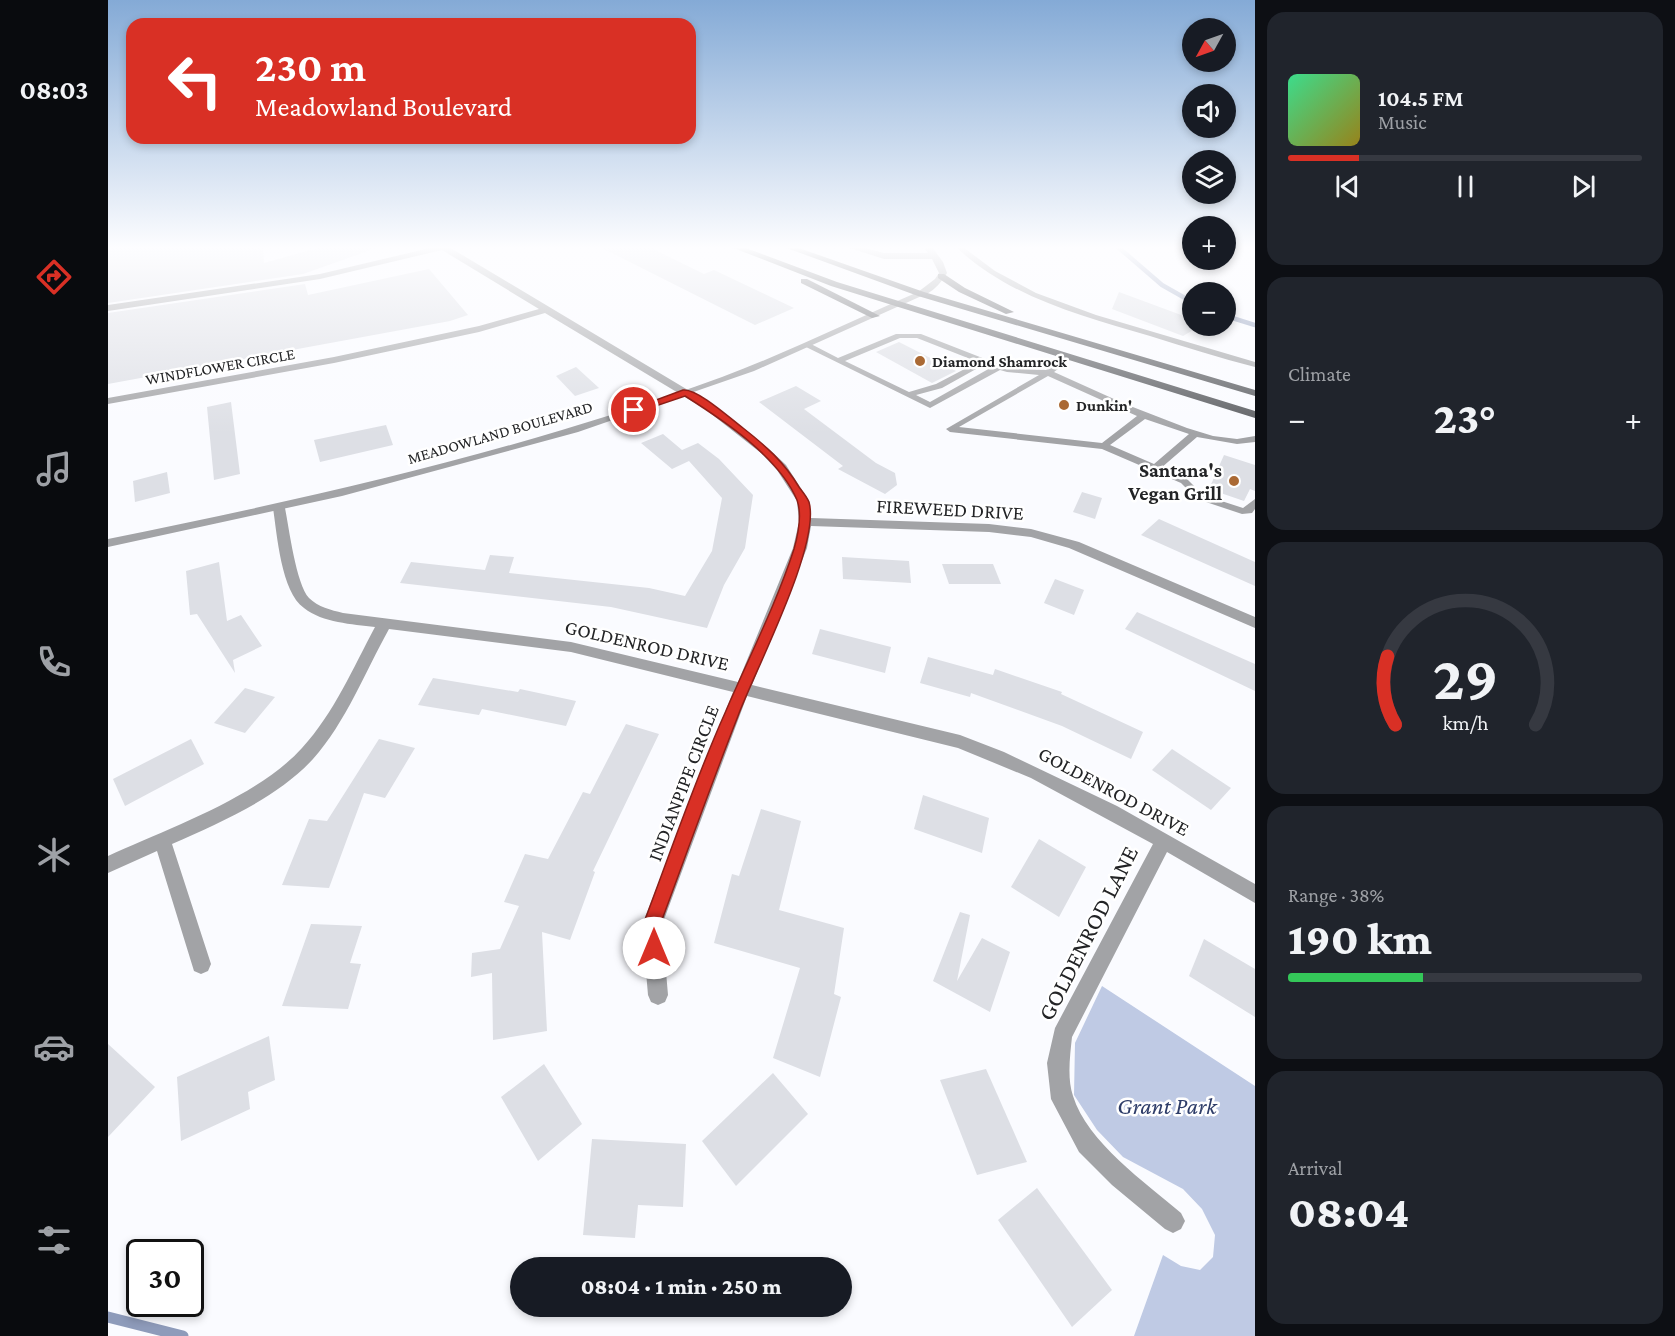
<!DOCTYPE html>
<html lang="en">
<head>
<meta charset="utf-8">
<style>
  body { margin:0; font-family:"Crimson Pro",serif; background:#20242c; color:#f1f3f6; height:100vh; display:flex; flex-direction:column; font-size:22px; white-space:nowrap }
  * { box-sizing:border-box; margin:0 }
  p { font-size:20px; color:#9ea1a6 }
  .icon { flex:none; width:33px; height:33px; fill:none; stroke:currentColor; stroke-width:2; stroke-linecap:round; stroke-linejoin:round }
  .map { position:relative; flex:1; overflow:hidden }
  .panel { display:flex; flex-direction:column; gap:12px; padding:12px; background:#0d0f14; width:420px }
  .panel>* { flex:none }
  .hud { position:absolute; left:18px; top:18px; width:570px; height:126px; border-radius:18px; box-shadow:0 3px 9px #0003; background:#d93025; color:#fff; overflow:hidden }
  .needle { width:39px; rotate:230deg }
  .controls { position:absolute; left:1074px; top:18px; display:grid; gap:12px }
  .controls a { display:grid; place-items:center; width:54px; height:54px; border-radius:50%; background:#171b24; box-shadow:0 3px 9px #0003; font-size:30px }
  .speed { position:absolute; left:18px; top:1239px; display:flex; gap:12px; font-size:30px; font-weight:700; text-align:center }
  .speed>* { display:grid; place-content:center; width:78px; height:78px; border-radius:50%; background:#171b24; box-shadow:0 3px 9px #0003; line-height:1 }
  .speed .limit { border:3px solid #111; border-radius:9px; background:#fff; color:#111 }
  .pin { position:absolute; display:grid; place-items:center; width:51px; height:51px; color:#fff; margin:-26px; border:3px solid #fff; border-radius:50%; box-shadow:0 2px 6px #0007 }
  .me { position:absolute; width:66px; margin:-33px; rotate:0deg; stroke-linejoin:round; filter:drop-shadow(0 0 4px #0008) }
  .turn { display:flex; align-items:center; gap:21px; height:126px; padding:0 30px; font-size:27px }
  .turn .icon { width:78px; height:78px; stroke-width:2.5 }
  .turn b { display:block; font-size:42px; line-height:51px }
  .big { font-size:45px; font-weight:800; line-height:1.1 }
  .panel .tile { flex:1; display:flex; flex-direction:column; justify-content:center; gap:9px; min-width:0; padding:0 21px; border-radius:18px; background:#20242c }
  .panel .dial { align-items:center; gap:0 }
  .dial svg { height:156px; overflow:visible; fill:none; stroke:#363941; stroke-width:7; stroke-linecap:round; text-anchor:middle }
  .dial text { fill:#f1f3f6; stroke:none }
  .song { display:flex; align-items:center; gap:18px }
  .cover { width:72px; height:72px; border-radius:9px; background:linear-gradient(135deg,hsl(150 70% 55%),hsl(50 70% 35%)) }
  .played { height:6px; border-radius:3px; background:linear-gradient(90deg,#d93025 20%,#363941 20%) }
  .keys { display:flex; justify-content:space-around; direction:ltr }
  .heat { display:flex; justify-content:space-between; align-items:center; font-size:33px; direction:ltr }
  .charge { height:9px; border-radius:4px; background:linear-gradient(90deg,#34c759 38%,#363941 0) }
  .trip { position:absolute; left:402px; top:1257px; width:342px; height:60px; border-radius:30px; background:#171b24; box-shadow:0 3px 9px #0003; font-weight:800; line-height:60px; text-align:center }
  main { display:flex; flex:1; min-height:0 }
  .menu { display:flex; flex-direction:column; width:108px; justify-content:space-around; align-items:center; background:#090b0e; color:#9ea1a6 }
  .menu .icon { width:42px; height:42px }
  .menu .selected { color:#d93025 }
  .menu b { font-size:27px; color:#f1f3f6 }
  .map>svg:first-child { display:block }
  .green { fill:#bfcae4 }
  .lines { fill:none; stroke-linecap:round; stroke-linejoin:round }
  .stream-far1 { stroke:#8e9bba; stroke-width:4.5 }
  .stream { stroke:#8e9bba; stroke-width:11 }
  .building { fill:#dddfe5 }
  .service { fill:#a2a3a6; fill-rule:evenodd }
  .minor { fill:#a2a3a6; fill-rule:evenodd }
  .tertiary { fill:#a2a3a6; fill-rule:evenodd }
  .primary { fill:#5a5c60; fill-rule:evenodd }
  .route { fill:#d93025; stroke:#8d1f18; stroke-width:1.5 }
  .poi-dot { fill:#aa6934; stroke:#fff; stroke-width:2 }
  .labels { text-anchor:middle; stroke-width:5; stroke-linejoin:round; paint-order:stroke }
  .far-poi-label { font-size:16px; font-weight:bold; fill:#232426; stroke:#fff; text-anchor:start }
  .far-street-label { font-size:16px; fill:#232426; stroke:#fff }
  .poi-label { font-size:20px; font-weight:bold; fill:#232426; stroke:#fff; text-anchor:end }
  .street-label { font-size:20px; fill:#232426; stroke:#fff }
  .near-street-label { font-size:24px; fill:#232426; stroke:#fff }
  .near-park-label { font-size:24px; font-style:italic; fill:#2d3c68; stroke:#fff }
</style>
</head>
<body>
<main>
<nav class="menu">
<b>08:03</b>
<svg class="icon selected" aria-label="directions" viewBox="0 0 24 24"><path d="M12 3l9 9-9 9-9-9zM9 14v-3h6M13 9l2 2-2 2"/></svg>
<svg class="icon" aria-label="music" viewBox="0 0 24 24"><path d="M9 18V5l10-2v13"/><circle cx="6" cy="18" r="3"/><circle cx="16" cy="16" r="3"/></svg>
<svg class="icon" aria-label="phone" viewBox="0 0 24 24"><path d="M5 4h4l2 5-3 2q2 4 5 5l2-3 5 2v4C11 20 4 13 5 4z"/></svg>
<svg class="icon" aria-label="climate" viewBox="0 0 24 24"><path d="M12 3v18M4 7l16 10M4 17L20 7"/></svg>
<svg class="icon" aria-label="car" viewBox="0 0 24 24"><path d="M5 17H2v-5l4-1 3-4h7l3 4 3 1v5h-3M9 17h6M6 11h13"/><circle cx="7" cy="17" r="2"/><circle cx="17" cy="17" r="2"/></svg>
<svg class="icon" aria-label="filters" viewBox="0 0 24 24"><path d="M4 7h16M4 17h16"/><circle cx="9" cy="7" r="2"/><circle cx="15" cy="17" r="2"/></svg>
</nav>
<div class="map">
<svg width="1147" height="1336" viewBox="0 0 1147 1336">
  <rect width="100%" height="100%" fill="#fafbff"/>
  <path class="green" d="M994,986l153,100v250h-121l29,-81 18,11 19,4 13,-13 2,-22 -13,-26 -19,-20 -60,-32 -26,-27 -23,-35 1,-52z"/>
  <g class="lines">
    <g class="stream-far1">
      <path d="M1010,247l44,38 30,17"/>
      <path d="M1118,316l29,9"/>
    </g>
    <path class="stream" d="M0,1317l75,19"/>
  </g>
  <g class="building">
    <path d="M13,247h142l1,16 57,-16h50v3l-68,24 -195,29v-54z"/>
    <path d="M492,247h49l55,27 10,-4 80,38 -39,17z"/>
    <path d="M321,269l39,46 -18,6 -342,63v-71l197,-29 3,11z"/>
    <path d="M1011,292l73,27v7h8l-17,10 -71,-27z"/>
    <path d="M791,342l57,29 -24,12 -56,-31z"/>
    <path d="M468,367l23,21 -24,8 -19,-20z"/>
    <path d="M688,386l25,15 -17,8 72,54 19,10 2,12 -12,9 -47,-25 5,-3 -84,-64z"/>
    <path d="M123,402l9,72 -26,6 -7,-73z"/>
    <path d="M278,425l7,20 -73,17 -6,-22z"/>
    <path d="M555,434l19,16 16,-7 21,16 34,36 -8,53 -21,37 -17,43 -96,-21 -211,-24 11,-21 74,8 5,-15 24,2 -5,16 140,15 36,8 27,-45 10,-53 -33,-37 -17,8 -31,-26z"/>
    <path d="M1116,455l31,10v26l-5,-2 -6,12 -35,-12z"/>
    <path d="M59,472l3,21 -35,9 -2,-21z"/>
    <path d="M974,492l20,6 -7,21 -22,-7z"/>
    <path d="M1051,519l96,43v24l-114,-51z"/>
    <path d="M734,557l67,4 2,22 -68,-4z"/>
    <path d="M111,562l8,59 14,-6 21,31 -29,14 2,13 -38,-59 -7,1 -4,-44z"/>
    <path d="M834,564h51l8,20h-52z"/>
    <path d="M947,579l29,11 -10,25 -30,-12z"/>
    <path d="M1029,612l118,52v27l-130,-62z"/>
    <path d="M712,629l71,18 -6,26 -73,-19z"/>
    <path d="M820,657l65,18 2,-6 67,23 -1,2 82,38 -12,27 -69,-33 -91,-33 -1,4 -50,-14z"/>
    <path d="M325,678l85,14 2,-3 56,12 -10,25 -84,-17 -3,6 -61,-10z"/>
    <path d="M137,688l30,9 -30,36 -31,-10z"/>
    <path d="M518,724l33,10 -66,137 2,1 -25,68 -28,-8 5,99 -54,9 -1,-67 -21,4 1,-24 28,-4 19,-43 -15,-4 21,-48 23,5 35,-67 7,2z"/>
    <path d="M83,739l13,25 -79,42 -12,-27z"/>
    <path d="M271,739l36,9 -30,50 -21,-5 -35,95 -47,-3 27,-66 18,2z"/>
    <path d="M1064,749l59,39 -20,22 -59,-40z"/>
    <path d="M815,795l66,23 -7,35 -68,-24z"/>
    <path d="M653,809l40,12 -22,89 65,18 -10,66 7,3 -21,80 -47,-19 27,-90 -86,-25 18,-69 7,2z"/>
    <path d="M931,839l47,28 -27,50 -48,-30z"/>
    <path d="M852,912l10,3 -13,66 25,-43 28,14 -20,60 -57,-31z"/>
    <path d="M203,924l51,2 -12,37 11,1 -13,45 -66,-3z"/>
    <path d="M1096,939l51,30v48l-66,-41z"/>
    <path d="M161,1036l6,44 -27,12 2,17 -69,32 -4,-64z"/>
    <path d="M0,1044l47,43 -47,50z"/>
    <path d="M436,1064l38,60 -44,37 -37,-64z"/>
    <path d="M878,1069l41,93 -50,13 -37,-95z"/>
    <path d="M665,1073l35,41 -72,72 -34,-45z"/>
    <path d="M484,1139l94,5 -3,63 -45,-2 -3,33 -52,-3z"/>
    <path d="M929,1188l75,102 -40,37 -74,-107z"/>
  </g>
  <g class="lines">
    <g class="service">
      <path d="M848,247h7l32,24 41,22 60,22 159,47v5c-35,-9 -70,-20 -105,-31 -69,-20 -141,-39 -194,-89z"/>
      <path d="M788,334h25l87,34 38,2 19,-15h6v4l-17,13 71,32 62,24 26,8 24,3 18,-3v6l-18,2 -40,-7 -36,31 26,11 16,16 40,13 12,-9v10l-3,4 -10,1 -45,-15 -16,-16 -79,-34 -152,-17 -4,-3 93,-54 -32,-3 -7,-2 -70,38 -126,-62 7,-2 27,14zM792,338h17l61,24 -42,22 -27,8 -64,-31zM877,364l7,3 -62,35 -14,-7 26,-7zM940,376l89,40 -35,27 -143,-16zM1037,419l44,15 -35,30 -44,-19z"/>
    </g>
    <g class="minor">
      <path d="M326,247h15l264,158 56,44 17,16 23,36 2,17 178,6 42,5 48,13 176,75v11l-186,-80 -38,-11 -42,-5 -178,-6 -4,22 -55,137 208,50 44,17 113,54 138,78v19l-88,-51 -95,185c-2,19 -5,41 1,59 14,46 73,87 108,117l4,8 -4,8 -8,4 -8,-4 -53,-44 -33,-33 -28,-53 -4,-36 8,-35 98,-184 -122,-66 -73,-30 -211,-52 -85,229 6,70 -3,7 -7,3 -7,-3 -3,-7 -6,-70 91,-233 -162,-40 -182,-23c-24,43 -43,93 -76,130 -37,40 -92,63 -141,85l39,120 -3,7 -7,3 -7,-3 -37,-120 -49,22v-17c59,-27 150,-59 194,-108 32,-35 51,-80 73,-121 -23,-3 -52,-4 -71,-19 -23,-16 -27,-74 -31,-100l2,-3h8l2,3c4,20 11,76 24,90 9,9 22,12 34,15l228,29 167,40 55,-134 6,-26 -2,-21 -20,-31 -16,-17 -56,-44 -160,-96 -66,19 -145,31 -226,41v-6l226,-41 145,-31 60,-17 -97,-59 -122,29 -212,32v-6l212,-31z"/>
      <path d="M739,247h14l23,6h44l-3,-4 7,-2 11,15 4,11c-6,10 -17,23 -29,23v-4l17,-13 4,-6 -7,-14h-48z"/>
    </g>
    <path class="tertiary" d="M810,292l8,2 -172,77 -176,61 -236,64 -234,51v-8c208,-42 415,-89 614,-162 67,-25 131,-57 196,-85z"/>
    <g class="primary">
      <path d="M623,247h12l94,35 418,129v7l-424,-132z"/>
      <path d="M676,247h12l128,45 331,98v6l-337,-100z"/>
      <path d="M830,274h6l21,14 49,24 -8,2 -47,-22 -21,-14z"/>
      <path d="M693,279h6l73,37 -8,2 -71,-35z"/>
    </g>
  </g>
  <linearGradient id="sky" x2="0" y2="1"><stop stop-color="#84aad6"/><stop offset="0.57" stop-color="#fdfdff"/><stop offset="1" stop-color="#fdfdff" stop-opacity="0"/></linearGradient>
  <rect width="1147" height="434" fill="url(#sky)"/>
  <path class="route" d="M575,390c14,-2 48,29 60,38 23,18 41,34 56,59 3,4 8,10 10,15 12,43 -54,168 -71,214 -27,69 -52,139 -78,209l3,23 -3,6 -6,3 -7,-3 -4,-29c27,-71 51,-143 82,-212 23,-54 51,-108 69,-164 4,-14 8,-35 3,-49 -18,-43 -74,-80 -112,-104l-47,16 -9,-2z"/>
  <g class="poi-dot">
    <circle cx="812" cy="361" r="6"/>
    <circle cx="956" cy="405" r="6"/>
    <circle cx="1126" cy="481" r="6"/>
  </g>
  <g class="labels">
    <g class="far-poi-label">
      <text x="824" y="367">Diamond Shamrock</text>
      <text x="968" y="411">Dunkin'</text>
    </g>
    <g class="far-street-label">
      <text transform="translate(112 366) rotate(-10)" y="6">WINDFLOWER CIRCLE</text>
      <text transform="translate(392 432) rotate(-16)" y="6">MEADOWLAND BOULEVARD</text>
    </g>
    <g class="poi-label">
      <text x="1114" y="477">Santana's<tspan x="1114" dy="23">Vegan Grill</tspan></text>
    </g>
    <g class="street-label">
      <text transform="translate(842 509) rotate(3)" y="7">FIREWEED DRIVE</text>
      <text transform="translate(539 645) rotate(13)" y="7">GOLDENROD DRIVE</text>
      <text transform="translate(575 783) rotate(-69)" y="7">INDIANPIPE CIRCLE</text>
      <text transform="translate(1006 791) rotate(28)" y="7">GOLDENROD DRIVE</text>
    </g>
    <g class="near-street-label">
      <text transform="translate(980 933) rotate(-63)" y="8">GOLDENROD LANE</text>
    </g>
    <g class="near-park-label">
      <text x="1059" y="1114">Grant Park</text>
    </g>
  </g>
</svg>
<div class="controls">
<a><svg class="needle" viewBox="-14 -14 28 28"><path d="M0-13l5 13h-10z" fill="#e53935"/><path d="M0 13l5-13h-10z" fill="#9ea1a6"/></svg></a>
<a><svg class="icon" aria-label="sound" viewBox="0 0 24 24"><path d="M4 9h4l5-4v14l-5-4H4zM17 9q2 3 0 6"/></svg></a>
<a><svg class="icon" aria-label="layers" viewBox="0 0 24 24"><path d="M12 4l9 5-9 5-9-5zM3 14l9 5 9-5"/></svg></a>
<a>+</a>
<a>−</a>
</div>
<div class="speed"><div class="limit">30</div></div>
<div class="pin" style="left:526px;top:410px;background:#d93025"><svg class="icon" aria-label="arrive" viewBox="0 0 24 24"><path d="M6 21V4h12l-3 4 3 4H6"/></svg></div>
<svg class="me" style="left:546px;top:948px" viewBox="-20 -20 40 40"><circle r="19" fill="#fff"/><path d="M0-13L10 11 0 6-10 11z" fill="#d93025"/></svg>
<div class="trip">08:04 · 1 min · 250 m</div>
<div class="hud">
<div class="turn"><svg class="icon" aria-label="left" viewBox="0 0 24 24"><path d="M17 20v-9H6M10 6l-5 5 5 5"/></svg><div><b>230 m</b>Meadowland Boulevard</div></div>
</div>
</div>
<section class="panel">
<div class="tile">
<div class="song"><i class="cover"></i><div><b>104.5 FM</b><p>Music</p></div></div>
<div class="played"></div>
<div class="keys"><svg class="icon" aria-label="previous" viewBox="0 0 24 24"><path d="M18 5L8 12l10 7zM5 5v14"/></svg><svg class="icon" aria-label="pause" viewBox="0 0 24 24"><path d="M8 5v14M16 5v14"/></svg><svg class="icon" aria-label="next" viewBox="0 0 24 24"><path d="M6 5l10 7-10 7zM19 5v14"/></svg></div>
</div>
<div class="tile"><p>Climate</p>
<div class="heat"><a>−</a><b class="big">23°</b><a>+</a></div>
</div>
<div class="tile dial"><svg viewBox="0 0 100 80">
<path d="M14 69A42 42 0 1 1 86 69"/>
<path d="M14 69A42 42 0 0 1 10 34" stroke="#d93025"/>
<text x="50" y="56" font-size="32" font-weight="700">29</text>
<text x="50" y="72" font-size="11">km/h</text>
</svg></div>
<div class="tile"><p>Range · 38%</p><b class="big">190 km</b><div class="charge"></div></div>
<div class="tile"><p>Arrival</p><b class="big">08:04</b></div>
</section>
</main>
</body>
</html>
